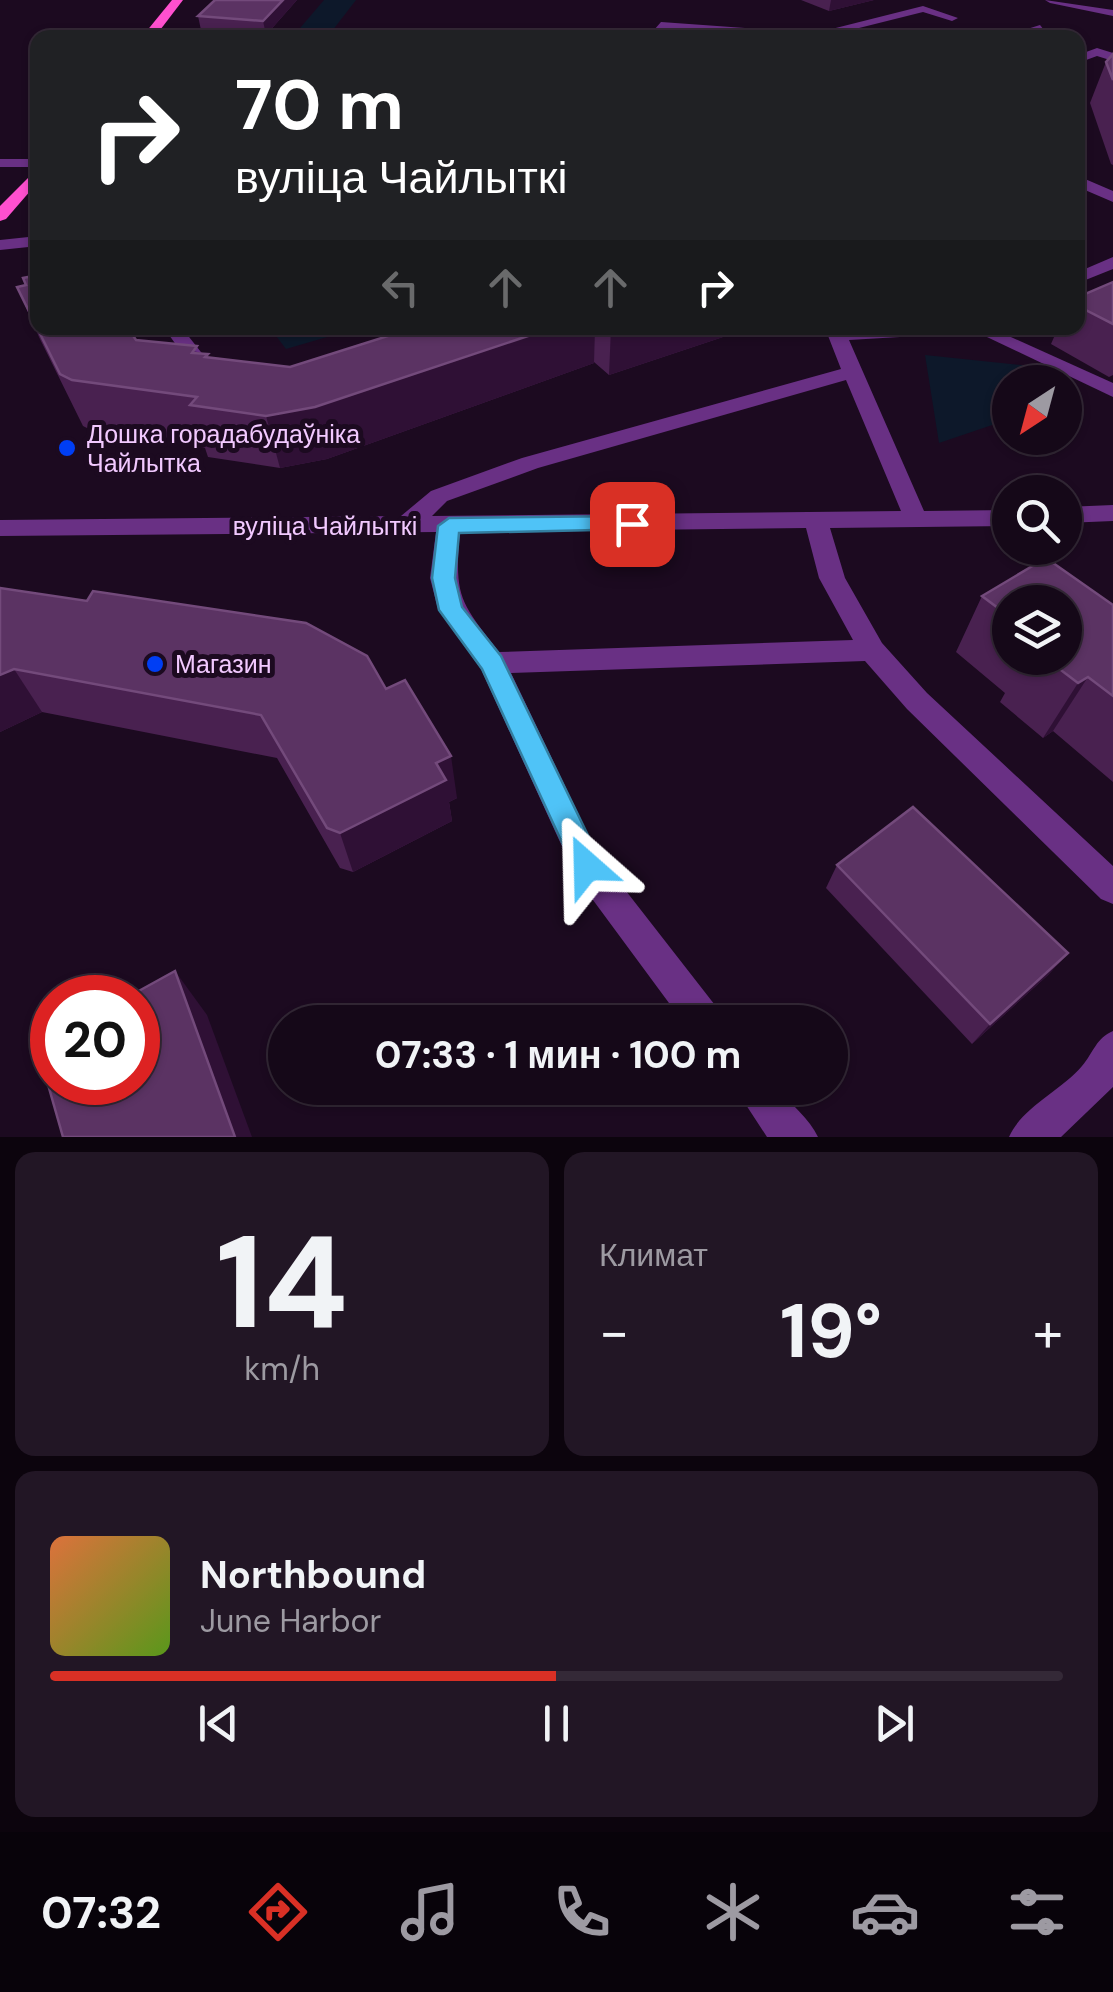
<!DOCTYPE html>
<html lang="ru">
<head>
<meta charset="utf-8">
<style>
  body { margin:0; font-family:"DM Sans",sans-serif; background:#221625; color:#f1f3f6; height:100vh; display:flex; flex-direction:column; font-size:38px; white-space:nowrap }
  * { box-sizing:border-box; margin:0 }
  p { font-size:32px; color:#9d9aa2 }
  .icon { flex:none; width:55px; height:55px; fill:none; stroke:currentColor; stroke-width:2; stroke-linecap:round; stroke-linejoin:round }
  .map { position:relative; height:1137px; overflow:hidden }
  .sheet { display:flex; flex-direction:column; gap:15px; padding:15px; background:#0c040d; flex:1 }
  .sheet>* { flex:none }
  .guide { position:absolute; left:30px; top:30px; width:1055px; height:305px; border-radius:20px; box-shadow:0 2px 8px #0004,0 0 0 2px #342937; background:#202124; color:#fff; overflow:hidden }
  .needle { width:65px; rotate:216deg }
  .controls { position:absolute; left:992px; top:365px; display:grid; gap:20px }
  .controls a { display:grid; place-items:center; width:90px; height:90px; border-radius:50%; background:#150818; box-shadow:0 2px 8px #0004,0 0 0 2px #342937; font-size:50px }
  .speed { position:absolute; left:30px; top:975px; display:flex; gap:20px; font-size:50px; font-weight:700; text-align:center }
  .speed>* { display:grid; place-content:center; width:130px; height:130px; border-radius:50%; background:#150818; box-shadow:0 2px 8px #0004,0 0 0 2px #342937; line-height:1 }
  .speed .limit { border:15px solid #d22; background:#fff; color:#111 }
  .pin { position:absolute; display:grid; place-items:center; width:85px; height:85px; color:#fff; margin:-42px; border-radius:20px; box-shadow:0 5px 15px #0006 }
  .me { position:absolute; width:110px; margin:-55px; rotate:335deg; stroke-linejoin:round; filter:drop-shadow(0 0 8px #0008) }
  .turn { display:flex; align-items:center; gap:35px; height:210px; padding:0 40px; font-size:45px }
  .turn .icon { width:130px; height:130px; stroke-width:2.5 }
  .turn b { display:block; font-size:70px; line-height:85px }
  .lanes { display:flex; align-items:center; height:95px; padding:0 40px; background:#0003; justify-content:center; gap:50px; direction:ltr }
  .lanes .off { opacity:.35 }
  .big { font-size:75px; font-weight:700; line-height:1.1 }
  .sheet .tile { flex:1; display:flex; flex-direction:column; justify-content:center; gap:15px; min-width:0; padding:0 35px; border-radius:20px; background:#221625 }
  .sheet .dial { align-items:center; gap:0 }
  .dial b { font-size:130px; line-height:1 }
  .song { display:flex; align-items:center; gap:30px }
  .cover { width:120px; height:120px; border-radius:15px; background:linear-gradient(135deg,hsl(20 70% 55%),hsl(90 70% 35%)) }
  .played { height:10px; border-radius:5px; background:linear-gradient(90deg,#d93025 50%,#342937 50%) }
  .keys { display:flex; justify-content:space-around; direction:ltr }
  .heat { display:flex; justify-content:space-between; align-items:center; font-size:55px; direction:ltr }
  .sheet .tiles { flex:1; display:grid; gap:15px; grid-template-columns:1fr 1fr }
  .tile:last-child { grid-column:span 2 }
  .trip { position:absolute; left:268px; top:1005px; width:580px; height:100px; border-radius:50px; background:#150818; box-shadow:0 2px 8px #0004,0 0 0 2px #342937; font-weight:700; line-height:100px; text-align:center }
  .tab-bar { display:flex; height:160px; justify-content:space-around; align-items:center; background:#08030a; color:#9d9aa2 }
  .tab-bar .icon { width:70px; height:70px }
  .tab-bar .active { color:#d93025 }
  .tab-bar b { font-size:45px; color:#f1f3f6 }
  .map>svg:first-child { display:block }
  .green { fill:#0d182a }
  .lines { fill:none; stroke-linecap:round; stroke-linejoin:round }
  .minor { fill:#693084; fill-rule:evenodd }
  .major { fill:#ff50cf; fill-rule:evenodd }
  .wall { fill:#492150; fill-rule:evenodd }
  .shaded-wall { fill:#2f1035 }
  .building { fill:#5b3363; stroke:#734a7b; stroke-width:2.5 }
  .route { fill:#4fc3f7; stroke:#337fa1; stroke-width:2.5 }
  .poi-dot { fill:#003ef4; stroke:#1c0a20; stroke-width:4 }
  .labels { text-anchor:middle; stroke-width:10; stroke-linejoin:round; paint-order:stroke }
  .poi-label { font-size:25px; fill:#f2c9ff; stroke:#1c0a20; text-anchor:start }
  .street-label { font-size:25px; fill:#f2c9ff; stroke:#1c0a20 }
</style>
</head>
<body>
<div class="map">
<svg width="1113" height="1137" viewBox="0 0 1113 1137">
  <rect width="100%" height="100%" fill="#1c0a20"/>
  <g class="green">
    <path d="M324,0h32l-27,35 -34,-1z"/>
    <path d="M270,328h88l-72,21z"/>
    <path d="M925,355l106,11 -3,16h-18v37l-71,24z"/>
  </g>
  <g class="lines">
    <g class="minor">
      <path d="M1045,0l68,10v6l-63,-13z"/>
      <path d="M923,6l35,12 -6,3 -29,-9 -104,26h-23z"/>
      <path d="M661,22l84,6 31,10 -112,-9 -5,9h-12z"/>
      <path d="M1040,25l4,5 -25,8 -14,-2z"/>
      <path d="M1097,48l16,5v8l-16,-5 -19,7v-8z"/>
      <rect x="0" y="159" width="38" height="8"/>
      <path d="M1078,176l35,15v11l-35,-15z"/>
      <path d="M38,236v10l-38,4v-10z"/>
      <path d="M1113,257v12l-35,14v-11z"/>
      <path d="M164,328h18l26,33 7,2v8h-20z"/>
      <path d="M825,328h135l-9,6 -102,6 75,171 86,-1v16l-180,2 15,50 37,65 45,50 186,173v38l-12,-5 -194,-190 -42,-48 -354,12 87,182 120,154 5,13h-40l-107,-145 -95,-208 -43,-60 -8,-31 6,-46 -436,4v-16l401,-4 30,-25 91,-33 319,-89zM846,380l55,131 -469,5 15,-15 91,-33zM806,528l13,50 34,62 -354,12c-39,-50 -45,-55 -39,-120z"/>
      <path d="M968,328h23l122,55v14z"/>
      <path d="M1113,505v16l-48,2v-16z"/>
      <path d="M1113,1031v56l-52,50h-52c13,-30 52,-46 73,-71 12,-14 14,-28 31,-35z"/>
      <path d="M735,1088h43c12,16 32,31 40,49h-51z"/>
    </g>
    <g class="major">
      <path d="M172,0h11l-29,38h-13z"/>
      <path d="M38,168v14l-32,37 -6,2v-15z"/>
    </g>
  </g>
  <g class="wall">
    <path d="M297,0l-31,35 -65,-5 -3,-14z"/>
    <path d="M801,0h73l-45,11z"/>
    <path d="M1113,54v111l-2,-1 -21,-61 16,-41z"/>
    <path d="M1113,282v93l-4,2 -58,-33 7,-16h20v-31z"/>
    <path d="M17,287l119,53 72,14 1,4 81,9 123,-39h337l-141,47 -15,-13v1l-267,96 -47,9 -72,-11 -3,-9 -110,-16 -12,-6 -44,-89z"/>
    <path d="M0,588l386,101 71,109 -8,4 3,19 -99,51 -13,-4 -63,-110 -235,-46 -42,20z"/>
    <path d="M982,596l131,9v177l-60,-51 -10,7 -43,-36 5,-9 -49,-41zM1010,602l55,56h-55z"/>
    <path d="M837,865l231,88 -20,22 -76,69 -146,-156z"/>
  </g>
  <g class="shaded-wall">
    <path d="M283,0h14l-31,35 -3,-14z"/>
    <path d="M831,0h43l-45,11z"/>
    <path d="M552,328h43l-1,35 -267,96 -47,9 -14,-52z"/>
    <path d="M611,328h139l-141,47z"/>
    <path d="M14,669l28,43 -42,20v-57z"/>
    <path d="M1088,677l-35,54 -10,7 35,-55z"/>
    <path d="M451,756l6,42 -8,4 3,19 -99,51 -13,-39 96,-70z"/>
    <path d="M1068,953l-20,22 -76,69 18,-20z"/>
    <path d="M175,971l32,44 45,122h-17z"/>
  </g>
  <g class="building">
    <path d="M215,0h68l-20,21 -65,-5z"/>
    <path d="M1113,54v26l-7,-18z"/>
    <path d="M38,275v53h90l8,12 61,6 -5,7 16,1 -3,3 85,10 123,-39h139l-237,79 -49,9 -76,-11 7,-8 -125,-17 -12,-6 -43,-87 9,-2 -3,-7z"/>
    <path d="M1113,282v42l-35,-18v-9z"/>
    <path d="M1046,558l67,47v91l-25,-19 -10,6 -33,-25h20v-56h-55v15l-28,-21z"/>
    <path d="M0,588l87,13 6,-10 213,32 61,33 19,33 19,-9 46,76 -15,7 10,17 -106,53 -13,-5 -66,-113 -247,-46 -14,6z"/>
    <path d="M913,807l155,146 -78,71 -153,-159z"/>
    <path d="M175,971l60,166h-172l-26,-91 15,-8v44h86v-84h-12z"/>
  </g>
  <path class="route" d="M632,516l11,8 -3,5 -181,4 -4,45 7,29 39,49 97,200 4,10 -4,9 -11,4 -10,-4 -95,-206 -43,-59 -7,-32 6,-52 11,-8z"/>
  <g class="poi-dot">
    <circle cx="67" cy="448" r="10"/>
    <circle cx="155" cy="664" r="10"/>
  </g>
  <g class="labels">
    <g class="poi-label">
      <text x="87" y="443">Дошка горадабудаўніка<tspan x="87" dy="29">Чайлытка</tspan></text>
      <text x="175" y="673">Магазин</text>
    </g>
    <g class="street-label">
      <text x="325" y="535">вуліца Чайлыткі</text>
    </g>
  </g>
</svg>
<div class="controls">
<a><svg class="needle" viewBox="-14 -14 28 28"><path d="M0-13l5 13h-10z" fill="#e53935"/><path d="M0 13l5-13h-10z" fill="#9d9aa2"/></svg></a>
<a><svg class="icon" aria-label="search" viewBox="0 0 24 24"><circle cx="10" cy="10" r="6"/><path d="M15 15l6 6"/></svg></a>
<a><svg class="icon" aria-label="layers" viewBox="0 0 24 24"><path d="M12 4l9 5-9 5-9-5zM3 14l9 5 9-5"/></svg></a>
</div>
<div class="speed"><div class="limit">20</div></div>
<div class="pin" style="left:632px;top:524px;background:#d93025"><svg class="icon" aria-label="arrive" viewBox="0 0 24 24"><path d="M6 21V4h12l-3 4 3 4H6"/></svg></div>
<svg class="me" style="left:587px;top:866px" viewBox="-20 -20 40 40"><path d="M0-17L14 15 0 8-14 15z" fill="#4fc3f7" stroke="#fff" stroke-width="4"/></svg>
<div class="trip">07:33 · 1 мин · 100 m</div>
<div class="guide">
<div class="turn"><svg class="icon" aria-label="right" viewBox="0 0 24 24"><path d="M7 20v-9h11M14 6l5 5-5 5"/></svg><div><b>70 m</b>вуліца Чайлыткі</div></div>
<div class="lanes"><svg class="icon off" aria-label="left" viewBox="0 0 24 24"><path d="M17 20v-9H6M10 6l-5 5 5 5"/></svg><svg class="icon off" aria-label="ahead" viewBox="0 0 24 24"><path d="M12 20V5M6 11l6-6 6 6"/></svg><svg class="icon off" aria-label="ahead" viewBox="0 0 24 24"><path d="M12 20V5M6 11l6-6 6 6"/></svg><svg class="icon" aria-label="right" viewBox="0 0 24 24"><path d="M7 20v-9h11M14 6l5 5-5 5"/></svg></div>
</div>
</div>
<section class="sheet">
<div class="tiles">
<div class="tile dial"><b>14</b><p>km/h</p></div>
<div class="tile"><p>Климат</p>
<div class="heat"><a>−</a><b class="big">19°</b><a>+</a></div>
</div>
<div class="tile">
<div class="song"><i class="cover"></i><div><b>Northbound</b><p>June Harbor</p></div></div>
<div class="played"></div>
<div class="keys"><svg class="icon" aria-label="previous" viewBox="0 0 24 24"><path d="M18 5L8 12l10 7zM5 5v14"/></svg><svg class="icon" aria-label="pause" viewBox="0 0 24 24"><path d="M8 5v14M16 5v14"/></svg><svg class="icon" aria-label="next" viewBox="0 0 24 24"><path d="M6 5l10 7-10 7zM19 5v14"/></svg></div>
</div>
</div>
</section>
<nav class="tab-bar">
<b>07:32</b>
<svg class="icon active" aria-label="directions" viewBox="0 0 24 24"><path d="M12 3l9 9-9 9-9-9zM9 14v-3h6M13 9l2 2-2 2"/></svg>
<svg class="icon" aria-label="music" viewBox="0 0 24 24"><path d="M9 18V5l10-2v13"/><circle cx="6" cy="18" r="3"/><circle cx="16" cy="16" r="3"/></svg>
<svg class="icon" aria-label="phone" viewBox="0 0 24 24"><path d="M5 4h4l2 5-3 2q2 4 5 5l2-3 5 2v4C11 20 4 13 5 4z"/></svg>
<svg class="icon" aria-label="climate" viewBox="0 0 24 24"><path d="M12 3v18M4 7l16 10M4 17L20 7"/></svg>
<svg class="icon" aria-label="car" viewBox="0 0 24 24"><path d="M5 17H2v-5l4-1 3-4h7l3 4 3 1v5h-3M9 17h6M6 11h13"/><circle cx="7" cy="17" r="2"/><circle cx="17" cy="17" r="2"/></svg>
<svg class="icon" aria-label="filters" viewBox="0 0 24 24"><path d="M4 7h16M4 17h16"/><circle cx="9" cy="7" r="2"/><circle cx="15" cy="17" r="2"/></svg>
</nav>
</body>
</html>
